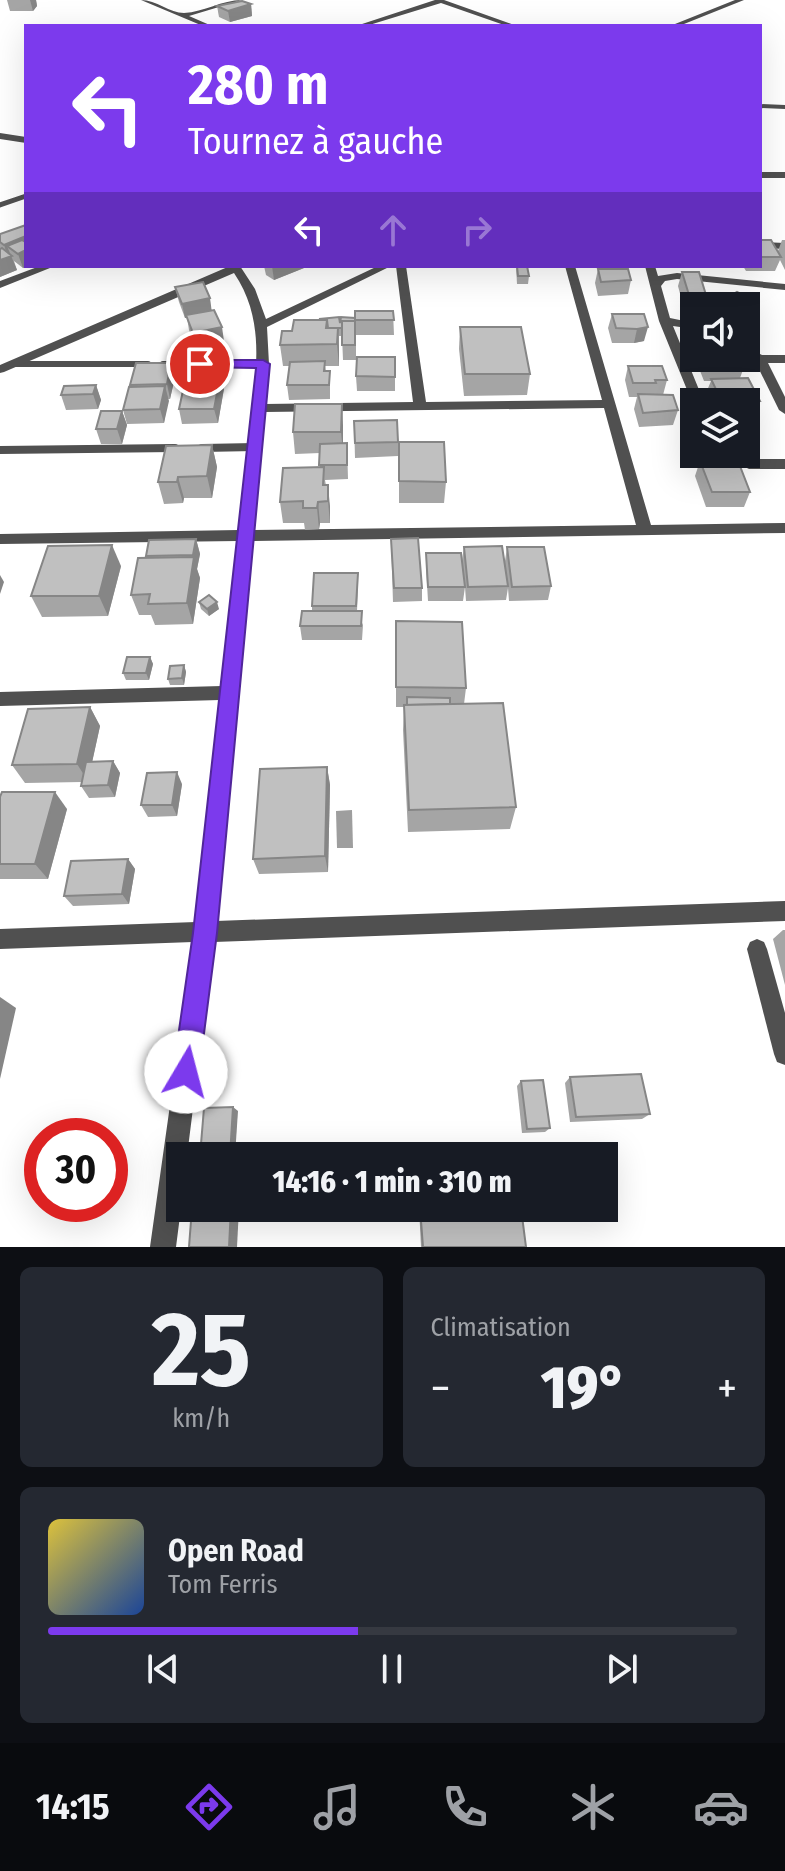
<!DOCTYPE html>
<html lang="fr">
<head>
<meta charset="utf-8">
<style>
  body { margin:0; font-family:"Fira Sans Condensed",sans-serif; background:#242831; color:#f1f3f6; height:100vh; display:flex; flex-direction:column; font-size:30px; white-space:nowrap }
  * { box-sizing:border-box; margin:0 }
  p { font-size:26px; color:#9ea1a6 }
  .icon { flex:none; width:44px; height:44px; fill:none; stroke:currentColor; stroke-width:2; stroke-linecap:round; stroke-linejoin:round }
  .map { position:relative; height:1247px; overflow:hidden }
  .panel { display:flex; flex-direction:column; gap:20px; padding:20px; background:#0d0f14; flex:1 }
  .panel>* { flex:none }
  .guide { position:absolute; left:24px; top:24px; width:738px; height:244px; border-radius:0px; box-shadow:0 8px 32px #0002; background:#7c3aed; color:#fff; overflow:hidden }
  .controls { position:absolute; left:680px; top:292px; display:grid; gap:16px }
  .controls a { display:grid; place-items:center; width:80px; height:80px; border-radius:0px; background:#171b24; box-shadow:0 8px 32px #0002; font-size:40px }
  .speed { position:absolute; left:24px; top:1118px; display:flex; gap:16px; font-size:40px; font-weight:700; text-align:center }
  .speed>* { display:grid; place-content:center; width:104px; height:104px; border-radius:50%; background:#171b24; box-shadow:0 8px 32px #0002; line-height:1 }
  .speed .limit { border:12px solid #d22; background:#fff; color:#111 }
  .pin { position:absolute; display:grid; place-items:center; width:68px; height:68px; color:#fff; margin:-34px; border:4px solid #fff; border-radius:50%; box-shadow:0 2px 8px #0007 }
  .me { position:absolute; width:88px; margin:-44px; rotate:8deg; stroke-linejoin:round; filter:drop-shadow(0 0 6px #0008) }
  .turn { display:flex; align-items:center; gap:28px; height:168px; padding:0 32px; font-size:36px }
  .turn .icon { width:104px; height:104px; stroke-width:2.5 }
  .turn b { display:block; font-size:56px; line-height:68px }
  .lanes { display:flex; align-items:center; height:76px; padding:0 32px; background:#0003; justify-content:center; gap:40px; direction:ltr }
  .lanes .off { opacity:.35 }
  .big { font-size:60px; font-weight:800; line-height:1.1 }
  .panel .tile { flex:1; display:flex; flex-direction:column; justify-content:center; gap:12px; min-width:0; padding:0 28px; border-radius:12px; background:#242831 }
  .panel .dial { align-items:center; gap:0 }
  .dial b { font-size:104px; line-height:1 }
  .song { display:flex; align-items:center; gap:24px }
  .cover { width:96px; height:96px; border-radius:12px; background:linear-gradient(135deg,hsl(50 70% 55%),hsl(220 70% 35%)) }
  .played { height:8px; border-radius:4px; background:linear-gradient(90deg,#7c3aed 45%,#363941 45%) }
  .keys { display:flex; justify-content:space-around; direction:ltr }
  .heat { display:flex; justify-content:space-between; align-items:center; font-size:44px; direction:ltr }
  .panel .tiles { flex:1; display:grid; gap:20px; grid-template-columns:1fr 1fr }
  .tile:last-child { grid-column:span 2 }
  .trip { position:absolute; left:166px; top:1142px; width:452px; height:80px; border-radius:0px; background:#171b24; box-shadow:0 8px 32px #0002; font-weight:800; line-height:80px; text-align:center }
  .dock { display:flex; height:128px; justify-content:space-around; align-items:center; background:#090b0e; color:#9ea1a6 }
  .dock .icon { width:56px; height:56px }
  .dock .on { color:#7c3aed }
  .dock b { font-size:36px; color:#f1f3f6 }
  .map>svg:first-child { display:block }
  .water { fill:#9e9e9e }
  .lines { fill:none; stroke-linecap:round; stroke-linejoin:round }
  .service-far2 { stroke:#505050; stroke-width:5 }
  .service-far1 { stroke:#505050; stroke-width:6 }
  .service { stroke:#505050; stroke-width:8 }
  .minor { fill:#505050; fill-rule:evenodd }
  .wall { fill:#a5a5a5 }
  .shaded-wall { fill:#868686 }
  .building { fill:#c0c0c0; stroke:#868686; stroke-width:2 }
  .route { fill:#7c3aed; stroke:#51269a; stroke-width:2 }
</style>
</head>
<body>
<div class="map">
<svg width="785" height="1247" viewBox="0 0 785 1247">
  <rect width="100%" height="100%" fill="#fff"/>
  <path class="water" d="M352,810l1,38h-16l-1,-37z"/>
  <g class="lines">
    <path class="service-far2" d="M0,205l26,-9"/>
    <g class="service-far1">
      <path d="M12,364h136"/>
      <path d="M163,364h33"/>
      <path d="M211,364h52"/>
    </g>
    <g class="service">
      <path d="M202,448l53,-1"/>
      <path d="M0,450l175,-2"/>
    </g>
    <g class="minor">
      <path d="M141,0c15,0 29,13 43,13 20,-1 38,-13 58,-13l-53,16 23,10h-9z"/>
      <path d="M435,0h9l73,26h-10l-66,-23 -75,23h-10z"/>
      <path d="M735,0h9l-65,26h-9z"/>
      <path d="M760,104l25,1v4l-25,-1z"/>
      <path d="M0,133l26,4v6l-26,-4z"/>
      <rect x="760" y="172" width="25" height="6"/>
      <path d="M760,242l25,1v6l-25,-1z"/>
      <path d="M40,266h15l-55,22v-7z"/>
      <path d="M230,266h10l15,23 11,30 112,-53h13l-124,61 2,37 -4,40 148,-2 -17,-136h10l20,136 176,-2 -37,-134h10l76,259 134,-2v10l-533,8 -36,380 569,-20v20l-571,21 -27,214h-7l1,52 -5,39h-26l43,-305 -193,7v-20l196,-7 24,-222 -220,6v-14l222,-6 16,-145 -238,3v-10l239,-4c4,-35 7,-70 11,-106 6,-52 16,-104 -16,-151l-230,99 -4,1v-8zM604,408l32,117 -383,5 12,-118z"/>
      <path d="M645,266h10l3,10 19,-3 108,11v6l-108,-11 -12,2 -4,5 9,32 24,5v6l-21,-3 31,76h-10v3l-2,-3 -33,-81z"/>
      <path d="M746,347l16,8h23v8h-17l17,34v17l-6,-4 -24,-49 -9,-5z"/>
      <path d="M718,454h19l14,5h34v10h-36z"/>
      <path d="M757,939l7,3 3,7 18,64v52l-8,-3 -3,-8 -27,-105 3,-7z"/>
    </g>
  </g>
  <g class="wall">
    <path d="M7,0h29l1,6 -4,5h-23z"/>
    <path d="M251,4l1,12 -22,6 -11,-5 -2,-11z"/>
    <path d="M26,225v41h1l-4,2 -9,-7 3,9 -17,7v-43z"/>
    <path d="M760,240l18,11 4,-11h3v30l-5,-10 -5,11h-29l-3,-5h17z"/>
    <path d="M264,266h45l-35,14 -8,-5z"/>
    <path d="M516,266h11l2,10 -1,8h-11z"/>
    <path d="M702,266h31l-30,1z"/>
    <path d="M598,269l33,11 -3,14 -30,2 -3,-13z"/>
    <path d="M682,272l24,23 -3,11h-9v3h-10l-6,-23z"/>
    <path d="M175,287l37,23 12,31 -28,6 -7,-17 -2,-12h-2l-6,-16z"/>
    <path d="M732,295l17,3 -3,7 -10,1 -7,-3z"/>
    <path d="M393,311l1,24h-38v25h-13l-1,-24h-3v30h-14l1,5h4v28l-41,1 -2,-15 2,-19h-6l-3,-21 12,-14 48,-8 15,-5z"/>
    <path d="M612,314h32v27l-10,2h-22l-4,-15z"/>
    <path d="M460,327l70,47 -3,21 -63,1 -5,-47z"/>
    <path d="M395,357v34h-38l-1,-15z"/>
    <path d="M695,358h45l4,9 -4,11 20,23 -7,15h-7v-14h-36l-4,-9 5,-12h-7z"/>
    <path d="M171,363l4,14 -5,22h-2l-4,24 -37,1 -4,-14 8,-23 -1,-2z"/>
    <path d="M628,366l39,14 -4,15 15,15 -5,15 -34,2 -5,-18 3,-12h-8l-4,-17z"/>
    <path d="M226,377l-8,46 -36,1 -3,-15 4,-22v-3z"/>
    <path d="M96,385l5,15 -3,9 -32,1 -5,-15z"/>
    <path d="M122,411l5,14 -5,19h-21l-5,-15z"/>
    <path d="M354,421l44,21v14l-43,2z"/>
    <path d="M343,425v18h4l1,36 -23,1 5,27v16h-10l-1,6 -14,1 -1,-7h-21l-3,-21 40,-35v-14l-25,1 -2,-22z"/>
    <path d="M399,442l47,40 -2,21h-45z"/>
    <path d="M212,445l5,22 -5,31h-28l-1,5 -19,1 -6,-22z"/>
    <path d="M700,461l50,31 -6,15h-38l-11,-31z"/>
    <path d="M196,539l4,15 -3,15 3,9 -7,46 -38,1 -4,-10h-12l-8,-20 16,-37 -1,-2z"/>
    <path d="M391,539l31,49v13l-29,1z"/>
    <path d="M464,547l41,14 2,-14 44,39 -3,14 -39,1 -1,-13 -2,12 -40,1 -1,-14 -2,14h-35l-2,-34v-14l36,7z"/>
    <path d="M121,566l-13,50 -66,1 -11,-21z"/>
    <path d="M358,587l-1,24 6,14 -1,15h-60l-2,-14 12,-15v-5z"/>
    <path d="M199,602l20,7 -10,7 -8,-7z"/>
    <path d="M396,621l70,67 -2,16 52,103 -6,22 -102,3 -5,-102 1,-23h-8z"/>
    <path d="M150,657l3,7 -4,16h-23l-3,-7z"/>
    <path d="M184,665l2,7 -2,13h-14l-2,-6z"/>
    <path d="M90,707l10,19 -8,36 21,-1 7,12 -5,24 -26,1 -8,-12 1,-4 -57,1 -13,-18z"/>
    <path d="M327,767l3,18 -2,87 -69,2 -6,-15z"/>
    <path d="M182,784l-5,32 -29,1 -7,-12z"/>
    <path d="M0,797l67,12 -19,70h-48z"/>
    <path d="M128,859l7,10 -6,35 -56,2 -9,-10z"/>
    <path d="M783,930h2v55l-12,-46z"/>
    <path d="M570,1077l80,37 -8,5 -72,3 -5,-39z"/>
    <path d="M521,1081l29,47 -5,4 -23,1 -5,-47z"/>
    <path d="M419,1208h102l5,39h-105z"/>
  </g>
  <g class="shaded-wall">
    <path d="M30,0h6l1,6 -4,5z"/>
    <path d="M251,4l1,12 -22,6 -2,-11z"/>
    <path d="M26,236v30h1l-4,2 -5,-14 -11,-8 10,24 -17,7v-23l8,3 -4,-12z"/>
    <path d="M272,266h37l-35,14z"/>
    <path d="M210,298l2,15 -27,5 -3,-14z"/>
    <path d="M749,298l-3,7 -4,1 1,-5z"/>
    <path d="M222,327l2,14 -28,6 -3,-14z"/>
    <path d="M648,327l-4,14 -10,2 3,-14z"/>
    <path d="M338,328l1,21v17l-2,-22z"/>
    <path d="M223,362l3,15 -8,46 -4,-14z"/>
    <path d="M171,363l4,14 -5,22 -3,-15z"/>
    <path d="M96,385l5,15 -3,9 -5,-15z"/>
    <path d="M165,386l4,15 -5,22 -4,-14z"/>
    <path d="M342,404l1,21v28l-2,-21z"/>
    <path d="M122,411l5,14 -5,19 -5,-15z"/>
    <path d="M212,445l5,22 -5,31 -5,-22z"/>
    <path d="M178,477l6,21 -1,5 -6,-21z"/>
    <path d="M328,485l2,22v16l-2,-22z"/>
    <path d="M318,502l2,21 -1,6 -2,-21z"/>
    <path d="M196,539l4,15 -3,15 3,9 -7,46 -6,-21z"/>
    <path d="M112,545l9,21 -13,50 -9,-20z"/>
    <path d="M0,575l4,7 -4,12z"/>
    <path d="M217,602l2,7 -10,7 -2,-7z"/>
    <path d="M150,657l3,7 -4,16 -3,-7z"/>
    <path d="M184,665l2,7 -2,13 -2,-7z"/>
    <path d="M90,707l10,19 -12,55 -11,-17z"/>
    <path d="M113,761l7,12 -5,24 -7,-12z"/>
    <path d="M327,767l3,18 -2,87 -3,-16z"/>
    <path d="M177,772l5,12 -5,32 -5,-11z"/>
    <path d="M55,792l12,17 -19,70 -13,-15z"/>
    <path d="M128,859l7,10 -6,35 -7,-10z"/>
    <path d="M0,997l16,11 -16,71z"/>
    <path d="M233,1107l5,4 -3,45h-5z"/>
    <path d="M231,1208h8l-2,39h-8z"/>
  </g>
  <g class="building">
    <path d="M242,1l9,3 -23,7 -11,-5z"/>
    <path d="M26,225v11l-22,9 -4,-3v-8z"/>
    <path d="M22,240l4,2v8l-8,4 -11,-8z"/>
    <path d="M760,240h11l10,17h-21z"/>
    <path d="M2,248l10,8 -12,4v-11z"/>
    <path d="M517,266h10l2,10h-11z"/>
    <path d="M598,269h30l3,11 -30,2z"/>
    <path d="M682,272h17l7,23h-17z"/>
    <path d="M203,282l7,16 -28,6 -7,-17z"/>
    <path d="M737,292l12,6 -6,3 -11,-6z"/>
    <path d="M705,302l16,4h-18z"/>
    <path d="M214,310l8,17 -29,6 -7,-18z"/>
    <path d="M355,311h38l1,9h-39z"/>
    <path d="M612,314h32l4,13 -11,2 -21,-1z"/>
    <path d="M339,317l1,6 1,-6 14,1v3h-13v7h-14l-1,-8 -8,-1z"/>
    <path d="M294,320h33l-1,8h12l-1,16 -57,1 2,-14h10z"/>
    <rect x="342" y="321" width="13" height="24"/>
    <path d="M460,327h61l9,47h-65z"/>
    <path d="M357,357h38v20l-39,-1z"/>
    <path d="M705,358h35l4,9h-35z"/>
    <path d="M325,361l-1,10h6l-1,14h-42l3,-23z"/>
    <path d="M223,362l-9,47h-35l5,-23 25,-1 -26,-1 4,-21z"/>
    <path d="M136,363h35l-4,21 -37,1z"/>
    <path d="M628,366h34l5,14h-12l1,3h-23z"/>
    <path d="M748,378l12,23 -38,1 -11,-23z"/>
    <path d="M96,385l-3,9 -32,1 3,-9z"/>
    <path d="M165,386l-5,23 -37,1 6,-23z"/>
    <path d="M638,394l35,1 5,15 -35,3z"/>
    <path d="M295,404h47l-1,28h-48z"/>
    <path d="M101,411h21l-5,18h-21z"/>
    <path d="M397,420l1,22 -43,1 -1,-22z"/>
    <path d="M399,442h45l2,40 -47,-1z"/>
    <path d="M347,443v22h-28l1,-21z"/>
    <path d="M212,445l-5,31 -29,1 -1,5h-19l8,-36z"/>
    <path d="M700,461h38l12,31h-38z"/>
    <path d="M324,467l-1,18h5v16l-10,1 -1,6h-14v-7l-23,1 3,-34z"/>
    <path d="M418,538l4,50h-28l-3,-49z"/>
    <path d="M196,539l-3,16 -47,1 3,-16z"/>
    <path d="M112,545l-13,51h-68l17,-50z"/>
    <path d="M502,546l6,40 -40,1 -4,-40z"/>
    <path d="M507,547h37l7,39 -39,1z"/>
    <path d="M426,553h35l4,34h-37z"/>
    <path d="M194,557l-7,46 -39,1 2,-10 -19,1 7,-37z"/>
    <path d="M314,573h44l-2,33h-44z"/>
    <path d="M209,595l8,7 -10,7 -8,-7z"/>
    <path d="M302,611h60l-1,15h-61z"/>
    <path d="M396,621l66,1 4,66 -70,-1z"/>
    <path d="M127,657h23l-4,16h-23z"/>
    <path d="M184,665l-2,13 -14,1 2,-13z"/>
    <path d="M407,697l43,1v6l-43,1z"/>
    <path d="M503,703l13,104 -107,3 -5,-105z"/>
    <path d="M90,707l-13,57 -65,1 16,-56z"/>
    <path d="M113,761l-5,24 -27,1 5,-24z"/>
    <path d="M327,767l-2,89 -72,3 7,-90z"/>
    <path d="M177,772l-5,33h-31l6,-32z"/>
    <path d="M2,792h53l-20,72h-35v-67z"/>
    <path d="M128,859l-6,35 -58,2 7,-35z"/>
    <path d="M641,1074l9,40 -74,3 -6,-40z"/>
    <path d="M543,1080l7,48 -23,1 -6,-48z"/>
    <path d="M233,1107l-3,49h-30l4,-48z"/>
    <path d="M514,1148l1,8h-97v-4z"/>
    <path d="M192,1208h39l-2,39h-40z"/>
    <path d="M420,1208h101l5,39h-103z"/>
  </g>
  <path class="route" d="M200,360h63l7,4 -53,569 -18,139 -4,9 -9,4 -10,-4 -3,-9 20,-139 63,-565 -60,-1v-6z"/>
</svg>
<div class="controls">
<a><svg class="icon" aria-label="sound" viewBox="0 0 24 24"><path d="M4 9h4l5-4v14l-5-4H4zM17 9q2 3 0 6"/></svg></a>
<a><svg class="icon" aria-label="layers" viewBox="0 0 24 24"><path d="M12 4l9 5-9 5-9-5zM3 14l9 5 9-5"/></svg></a>
</div>
<div class="speed"><div class="limit">30</div></div>
<div class="pin" style="left:200px;top:364px;background:#d93025"><svg class="icon" aria-label="arrive" viewBox="0 0 24 24"><path d="M6 21V4h12l-3 4 3 4H6"/></svg></div>
<svg class="me" style="left:186px;top:1072px" viewBox="-20 -20 40 40"><circle r="19" fill="#fff"/><path d="M0-13L10 11 0 6-10 11z" fill="#7c3aed"/></svg>
<div class="trip">14:16 · 1 min · 310 m</div>
<div class="guide">
<div class="turn"><svg class="icon" aria-label="left" viewBox="0 0 24 24"><path d="M17 20v-9H6M10 6l-5 5 5 5"/></svg><div><b>280 m</b>Tournez à gauche</div></div>
<div class="lanes"><svg class="icon" aria-label="left" viewBox="0 0 24 24"><path d="M17 20v-9H6M10 6l-5 5 5 5"/></svg><svg class="icon off" aria-label="ahead" viewBox="0 0 24 24"><path d="M12 20V5M6 11l6-6 6 6"/></svg><svg class="icon off" aria-label="right" viewBox="0 0 24 24"><path d="M7 20v-9h11M14 6l5 5-5 5"/></svg></div>
</div>
</div>
<section class="panel">
<div class="tiles">
<div class="tile dial"><b>25</b><p>km/h</p></div>
<div class="tile"><p>Climatisation</p>
<div class="heat"><a>−</a><b class="big">19°</b><a>+</a></div>
</div>
<div class="tile">
<div class="song"><i class="cover"></i><div><b>Open Road</b><p>Tom Ferris</p></div></div>
<div class="played"></div>
<div class="keys"><svg class="icon" aria-label="previous" viewBox="0 0 24 24"><path d="M18 5L8 12l10 7zM5 5v14"/></svg><svg class="icon" aria-label="pause" viewBox="0 0 24 24"><path d="M8 5v14M16 5v14"/></svg><svg class="icon" aria-label="next" viewBox="0 0 24 24"><path d="M6 5l10 7-10 7zM19 5v14"/></svg></div>
</div>
</div>
</section>
<nav class="dock">
<b>14:15</b>
<svg class="icon on" aria-label="directions" viewBox="0 0 24 24"><path d="M12 3l9 9-9 9-9-9zM9 14v-3h6M13 9l2 2-2 2"/></svg>
<svg class="icon" aria-label="music" viewBox="0 0 24 24"><path d="M9 18V5l10-2v13"/><circle cx="6" cy="18" r="3"/><circle cx="16" cy="16" r="3"/></svg>
<svg class="icon" aria-label="phone" viewBox="0 0 24 24"><path d="M5 4h4l2 5-3 2q2 4 5 5l2-3 5 2v4C11 20 4 13 5 4z"/></svg>
<svg class="icon" aria-label="climate" viewBox="0 0 24 24"><path d="M12 3v18M4 7l16 10M4 17L20 7"/></svg>
<svg class="icon" aria-label="car" viewBox="0 0 24 24"><path d="M5 17H2v-5l4-1 3-4h7l3 4 3 1v5h-3M9 17h6M6 11h13"/><circle cx="7" cy="17" r="2"/><circle cx="17" cy="17" r="2"/></svg>
</nav>
</body>
</html>
